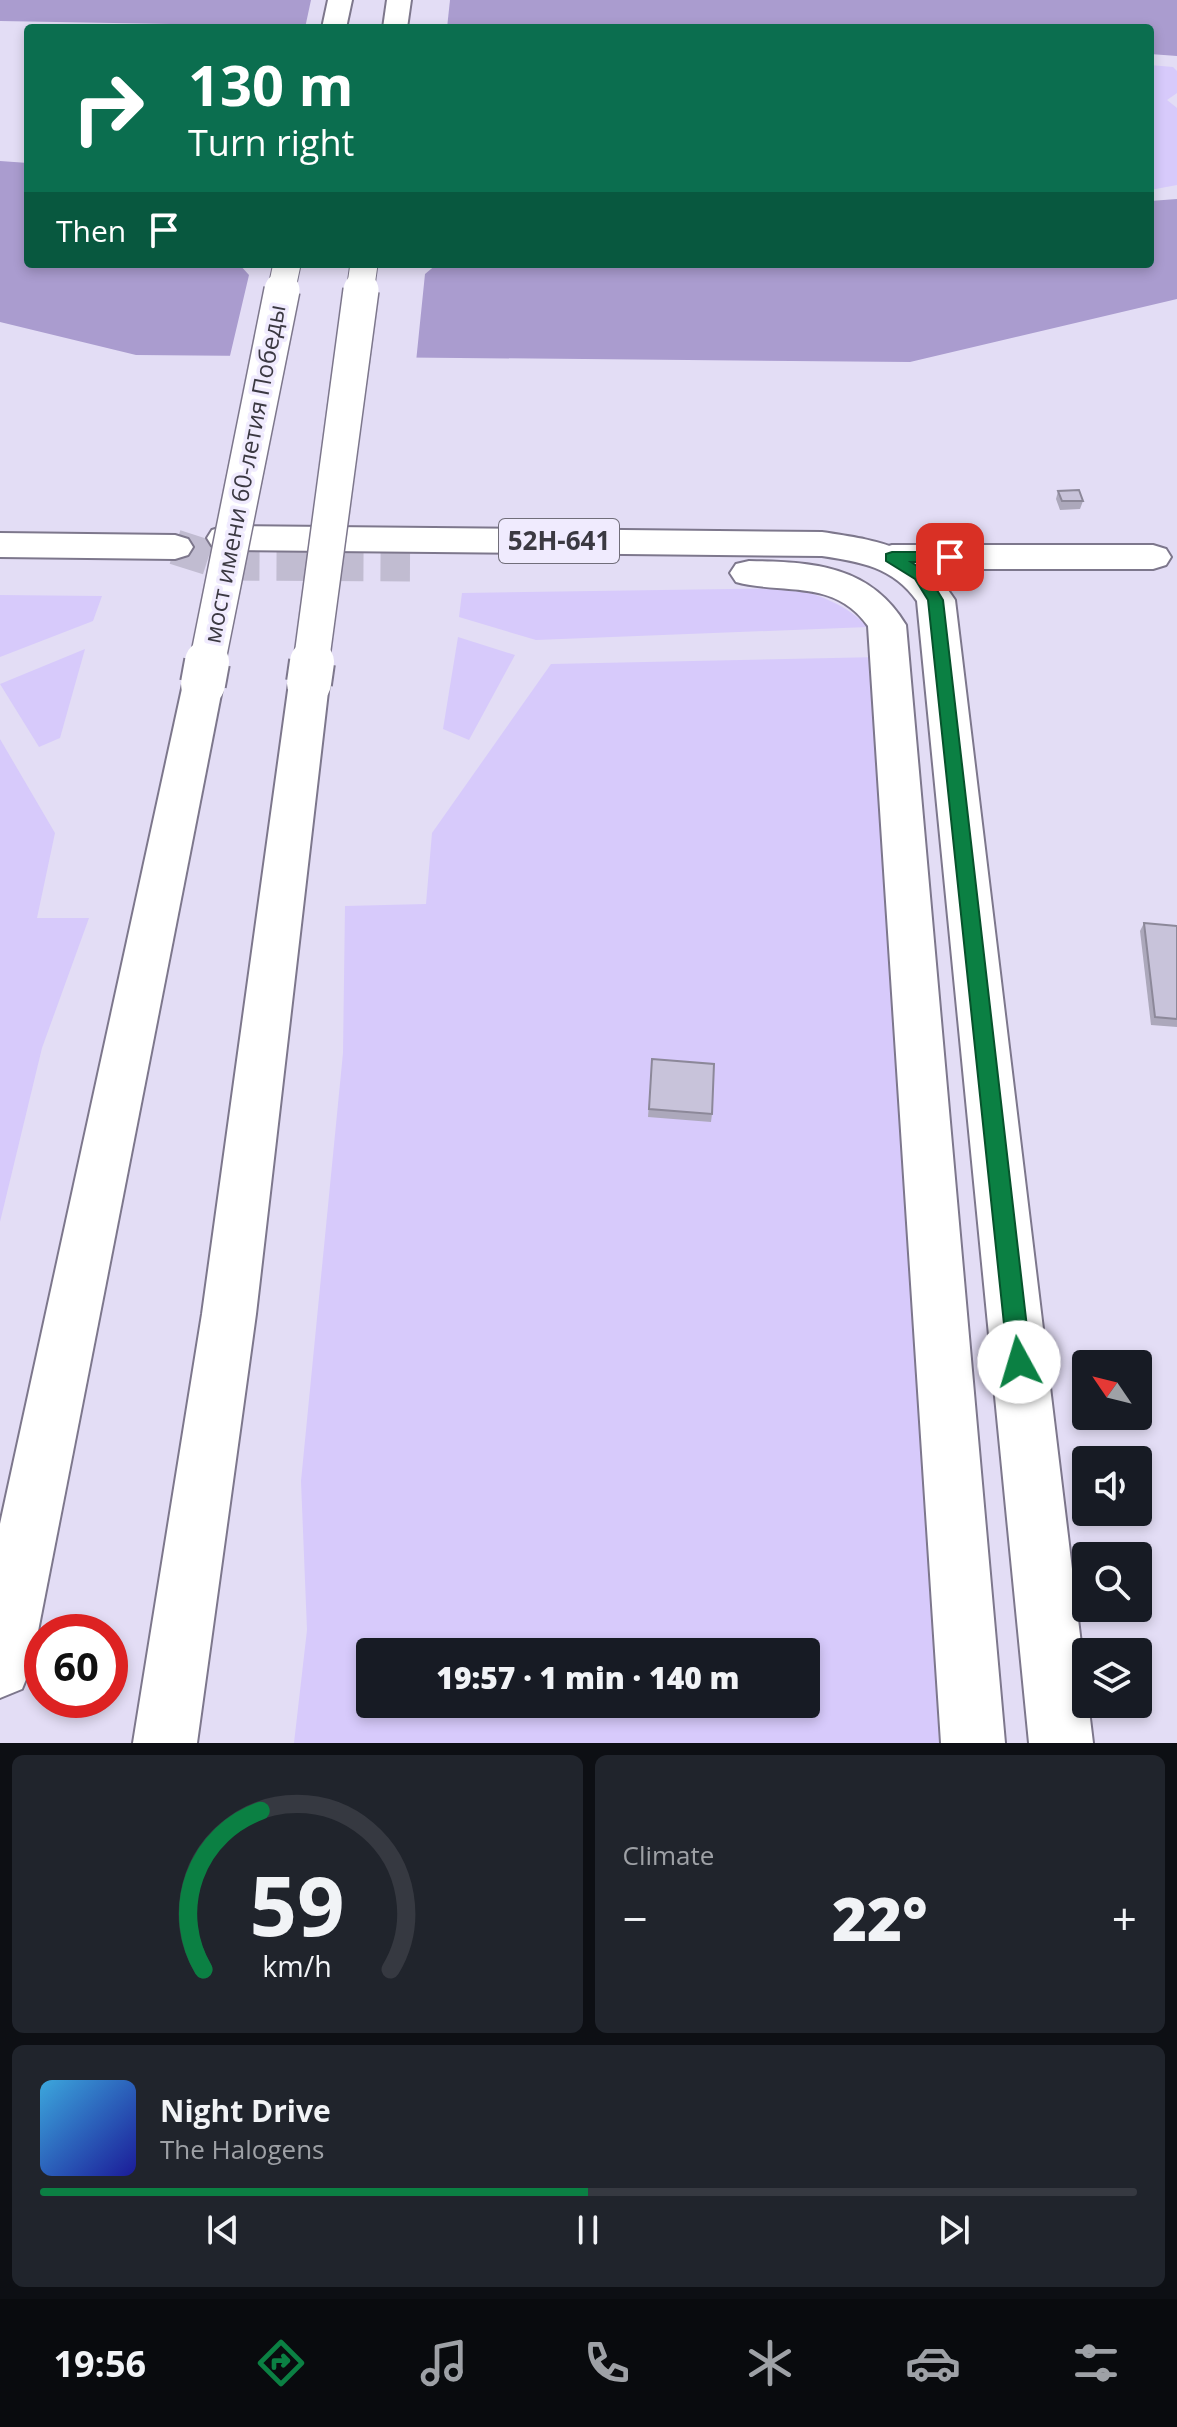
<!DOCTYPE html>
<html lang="en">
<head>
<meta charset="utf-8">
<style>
  body { margin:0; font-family:"Open Sans",sans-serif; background:#20242c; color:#f1f3f6; height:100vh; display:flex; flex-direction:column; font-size:30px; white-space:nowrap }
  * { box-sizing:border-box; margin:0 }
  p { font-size:26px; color:#9ea1a6 }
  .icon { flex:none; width:44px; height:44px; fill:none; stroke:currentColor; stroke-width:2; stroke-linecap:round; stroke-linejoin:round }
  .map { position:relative; height:1743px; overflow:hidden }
  .drawer { display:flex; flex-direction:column; gap:12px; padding:12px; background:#0d0f14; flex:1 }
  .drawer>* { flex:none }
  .guide { position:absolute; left:24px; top:24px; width:1130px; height:244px; border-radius:8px; box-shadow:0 4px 12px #0003; background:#0b6e4f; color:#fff; overflow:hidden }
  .needle { width:52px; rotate:305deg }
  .fabs { position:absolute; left:1072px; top:1350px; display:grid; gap:16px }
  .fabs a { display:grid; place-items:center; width:80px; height:80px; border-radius:8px; background:#171b24; box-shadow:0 4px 12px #0003; font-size:40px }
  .speed { position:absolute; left:24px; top:1614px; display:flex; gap:16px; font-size:40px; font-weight:700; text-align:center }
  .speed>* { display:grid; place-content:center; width:104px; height:104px; border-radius:50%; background:#171b24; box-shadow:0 4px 12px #0003; line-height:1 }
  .speed .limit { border:12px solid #d22; background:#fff; color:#111 }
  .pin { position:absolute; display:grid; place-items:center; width:68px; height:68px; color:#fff; margin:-34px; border-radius:16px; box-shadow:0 4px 12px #0006 }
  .me { position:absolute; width:88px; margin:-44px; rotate:354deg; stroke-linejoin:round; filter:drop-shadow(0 0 6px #0008) }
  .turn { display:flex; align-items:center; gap:28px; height:168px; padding:0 32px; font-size:36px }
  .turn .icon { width:104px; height:104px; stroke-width:2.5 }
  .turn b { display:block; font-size:56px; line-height:68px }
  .then { display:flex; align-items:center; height:76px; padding:0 32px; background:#0003; gap:16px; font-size:30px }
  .big { font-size:60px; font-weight:800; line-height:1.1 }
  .drawer .card { flex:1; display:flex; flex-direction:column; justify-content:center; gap:12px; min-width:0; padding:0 28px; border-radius:12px; background:#20242c }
  .drawer .dial { align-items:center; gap:0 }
  .dial svg { height:208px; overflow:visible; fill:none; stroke:#363941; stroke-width:7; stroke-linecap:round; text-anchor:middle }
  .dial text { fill:#f1f3f6; stroke:none }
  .song { display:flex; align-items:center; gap:24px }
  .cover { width:96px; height:96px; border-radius:12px; background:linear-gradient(135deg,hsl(200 70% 55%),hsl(240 70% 35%)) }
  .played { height:8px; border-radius:4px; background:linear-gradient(90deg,#0b8043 50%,#363941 50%) }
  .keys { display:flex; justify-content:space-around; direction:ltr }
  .heat { display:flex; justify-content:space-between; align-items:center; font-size:44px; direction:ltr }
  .drawer .tiles { flex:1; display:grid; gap:12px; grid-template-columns:1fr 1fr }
  .card:last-child { grid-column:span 2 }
  .trip { position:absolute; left:356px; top:1638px; width:464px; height:80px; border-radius:8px; background:#171b24; box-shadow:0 4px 12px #0003; font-weight:800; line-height:80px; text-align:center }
  .tab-bar { display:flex; height:128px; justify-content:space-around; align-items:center; background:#090b0e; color:#9ea1a6 }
  .tab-bar .icon { width:56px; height:56px }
  .tab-bar .on { color:#0b8043 }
  .tab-bar b { font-size:36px; color:#f1f3f6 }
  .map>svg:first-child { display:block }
  .green { fill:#d7cafb; fill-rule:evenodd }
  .water { fill:#aa9ccf }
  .pier { fill:#e3ddf5 }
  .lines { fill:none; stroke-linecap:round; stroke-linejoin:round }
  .major-tunnel { stroke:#c1bcd1; stroke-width:35; stroke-dasharray:35 17; stroke-linecap:butt }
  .minor-casing { stroke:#7d778c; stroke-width:4 }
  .major-casing { stroke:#7d778c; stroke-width:4 }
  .minor { fill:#fff; fill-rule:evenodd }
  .major { fill:#fff; fill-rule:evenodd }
  .major-bridge-far2-casing { stroke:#7d778c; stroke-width:29; stroke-linecap:butt }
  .major-bridge-far1-casing { stroke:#7d778c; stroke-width:38; stroke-linecap:butt }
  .major-bridge-casing { stroke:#7d778c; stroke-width:48; stroke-linecap:butt }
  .major-bridge-far2 { stroke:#fff; stroke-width:27 }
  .major-bridge-far1 { stroke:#fff; stroke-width:35 }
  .major-bridge { stroke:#fff; stroke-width:44 }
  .wall { fill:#aca8bb }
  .building { fill:#c8c3da; stroke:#8c8899; stroke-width:2 }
  .route { fill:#0b8043; stroke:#07532c; stroke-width:2 }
  .labels { text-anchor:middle; stroke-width:7; stroke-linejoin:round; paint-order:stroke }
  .far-street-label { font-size:24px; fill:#3b3942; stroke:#f0ebfe }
  .shield { fill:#f0ebfe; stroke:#716e7a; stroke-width:2 }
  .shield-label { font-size:26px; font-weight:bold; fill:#3b3942 }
</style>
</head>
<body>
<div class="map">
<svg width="1177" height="1743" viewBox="0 0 1177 1743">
  <rect width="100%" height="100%" fill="#e3ddf5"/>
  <g class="green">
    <path d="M1150,65l23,2 4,4v22l-10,7 10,8v77l-27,5z"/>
    <path d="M791,588c30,7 55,17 77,39l-332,13 -77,-23 3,-24z"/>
    <path d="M0,595l101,1h1l-9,25 -93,36z"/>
    <path d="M458,637l57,18 -46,85 -26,-11z"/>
    <path d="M85,649l-25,89 -21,9 -39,-63z"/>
    <path d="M880,657l59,1086h-645l13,-113 -6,-149 42,-428 2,-147 81,-2 6,-71 119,-169zM370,1652h436v52h-436z"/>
    <path d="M0,739l55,94 -18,85h52l-47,130 -42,174z"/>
  </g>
  <g class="water">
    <path d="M0,0h1177v56l-27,-2v-26h-742l-408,-7z"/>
    <path d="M0,161l28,2v101h1122v-63l27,-2v100l-267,63 -774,-7 -136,-33z"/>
  </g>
  <g class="pier">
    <path d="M311,0h139l-3,28h-142z"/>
    <path d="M239,264h198l-12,10 -9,88 -187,-2 20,-85z"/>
  </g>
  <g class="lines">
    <path class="major-tunnel" d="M175,547l50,16 185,1"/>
    <g class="minor-casing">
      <path id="minor" d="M892,545h261l13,4 5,8 -5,8 -13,4h-261l-13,-4 -5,-8 5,-8z"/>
    </g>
    <g class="major-casing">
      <g id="major">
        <path d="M328,0h24l-6,28h-24z"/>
        <path d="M387,0h24l-4,28h-24z"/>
        <path d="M225,526l597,6c59,9 99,14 133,68l138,1143h-64l-112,-1142c-24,-34 -56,-39 -95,-45l-597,-6 -13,-4 -5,-8 5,-8z"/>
        <path d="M0,533l175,2 13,4 5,8 -5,8 -13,4 -175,-2z"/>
        <path d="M749,561c64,1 121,4 157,64l99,1118h-64l-73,-1117c-34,-48 -84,-31 -132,-44l-6,-9 6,-9z"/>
        <path d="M309,669l14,4 6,10 -73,631 -59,429h-64l69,-429 87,-631 6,-10z"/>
        <path d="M203,670l14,4 6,10 -192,983 -9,22 -22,9v-174l183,-840 6,-10z"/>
      </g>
    </g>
    <use href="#minor" class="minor"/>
    <use href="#major" class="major"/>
    <g class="major-bridge-far2-casing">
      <g id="major-bridge-far2">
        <path d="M281,292l6,-28"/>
        <path d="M360,292l4,-28"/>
      </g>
    </g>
    <g class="major-bridge-far1-casing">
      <g id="major-bridge-far1">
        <path d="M207,664l75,-374"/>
        <path d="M311,664l50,-374"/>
      </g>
    </g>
    <g class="major-bridge-casing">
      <g id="major-bridge">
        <path d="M309,683l3,-21"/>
        <path d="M203,684l4,-22"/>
      </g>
    </g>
    <use href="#major-bridge-far2" class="major-bridge-far2"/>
    <use href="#major-bridge-far1" class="major-bridge-far1"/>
    <use href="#major-bridge" class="major-bridge"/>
  </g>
  <g class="wall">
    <path d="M1058,491l25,10 -3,8 -20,1 -4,-11z"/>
    <path d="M1144,923l33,3v101l-26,-2 -11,-94z"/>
    <path d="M652,1059l60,55 -1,8 -63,-5z"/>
  </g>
  <g class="building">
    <path d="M1079,490l4,11h-21l-4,-10z"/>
    <path d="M1144,923l33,3v93l-22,-2z"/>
    <path d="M652,1059l62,5 -2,50 -63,-5z"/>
  </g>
  <path class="route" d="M892,552h58l7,5 -7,5h-39l15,10 17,28 88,762 -4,8 -8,4 -8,-4 -3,-8 -80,-762 -13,-21 -29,-18v-7z"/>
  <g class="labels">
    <g class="far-street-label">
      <text transform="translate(245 474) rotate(-79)" y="8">мост имени 60-летия Победы</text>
    </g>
    <rect class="shield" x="499" y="519" width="120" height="44" rx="6"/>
    <g class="shield-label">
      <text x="559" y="550">52Н-641</text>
    </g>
  </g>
</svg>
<div class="fabs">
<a><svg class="needle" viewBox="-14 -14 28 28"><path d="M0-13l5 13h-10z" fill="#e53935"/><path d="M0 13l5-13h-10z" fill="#9ea1a6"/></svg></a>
<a><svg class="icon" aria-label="sound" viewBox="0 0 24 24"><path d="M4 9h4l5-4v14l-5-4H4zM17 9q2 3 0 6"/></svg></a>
<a><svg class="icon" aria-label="search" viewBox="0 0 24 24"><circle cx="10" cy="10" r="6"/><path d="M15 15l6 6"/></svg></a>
<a><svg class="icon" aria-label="layers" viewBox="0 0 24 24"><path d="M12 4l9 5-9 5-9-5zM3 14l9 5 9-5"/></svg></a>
</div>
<div class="speed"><div class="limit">60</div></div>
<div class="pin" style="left:950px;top:557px;background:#d93025"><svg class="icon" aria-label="arrive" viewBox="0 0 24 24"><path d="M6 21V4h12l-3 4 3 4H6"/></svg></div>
<svg class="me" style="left:1019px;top:1362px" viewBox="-20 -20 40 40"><circle r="19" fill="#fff"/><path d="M0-13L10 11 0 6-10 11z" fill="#0b8043"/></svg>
<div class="trip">19:57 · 1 min · 140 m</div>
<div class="guide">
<div class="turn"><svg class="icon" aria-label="right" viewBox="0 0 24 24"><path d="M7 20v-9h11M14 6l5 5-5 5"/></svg><div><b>130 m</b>Turn right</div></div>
<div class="then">Then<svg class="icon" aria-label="arrive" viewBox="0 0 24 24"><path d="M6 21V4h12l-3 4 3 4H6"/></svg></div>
</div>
</div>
<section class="drawer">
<div class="tiles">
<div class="card dial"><svg viewBox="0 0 100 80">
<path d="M14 69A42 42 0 1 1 86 69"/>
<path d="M14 69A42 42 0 0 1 36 8" stroke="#0b8043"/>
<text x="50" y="56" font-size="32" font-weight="700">59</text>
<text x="50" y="72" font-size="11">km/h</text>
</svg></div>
<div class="card"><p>Climate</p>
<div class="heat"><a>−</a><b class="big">22°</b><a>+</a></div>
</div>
<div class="card">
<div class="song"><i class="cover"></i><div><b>Night Drive</b><p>The Halogens</p></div></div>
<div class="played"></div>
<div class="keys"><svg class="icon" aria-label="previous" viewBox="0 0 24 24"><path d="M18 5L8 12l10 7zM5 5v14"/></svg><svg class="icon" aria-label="pause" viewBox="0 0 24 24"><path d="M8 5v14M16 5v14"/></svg><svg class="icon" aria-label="next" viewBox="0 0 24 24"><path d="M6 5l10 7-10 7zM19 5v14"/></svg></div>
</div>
</div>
</section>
<nav class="tab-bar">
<b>19:56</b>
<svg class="icon on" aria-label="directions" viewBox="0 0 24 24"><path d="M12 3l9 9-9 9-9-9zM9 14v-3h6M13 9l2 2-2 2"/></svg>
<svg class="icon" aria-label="music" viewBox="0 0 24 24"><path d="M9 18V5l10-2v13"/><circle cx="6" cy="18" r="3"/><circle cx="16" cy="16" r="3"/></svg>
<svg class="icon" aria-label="phone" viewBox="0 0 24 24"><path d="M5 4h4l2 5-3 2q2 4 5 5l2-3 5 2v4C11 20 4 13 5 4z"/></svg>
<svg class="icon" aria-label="climate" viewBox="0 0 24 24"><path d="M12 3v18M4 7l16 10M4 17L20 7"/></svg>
<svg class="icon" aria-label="car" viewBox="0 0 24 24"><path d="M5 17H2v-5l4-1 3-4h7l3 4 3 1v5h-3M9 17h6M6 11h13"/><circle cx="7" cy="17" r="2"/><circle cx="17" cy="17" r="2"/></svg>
<svg class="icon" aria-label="filters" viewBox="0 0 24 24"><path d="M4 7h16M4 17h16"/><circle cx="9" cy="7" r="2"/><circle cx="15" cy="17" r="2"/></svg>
</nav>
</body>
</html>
